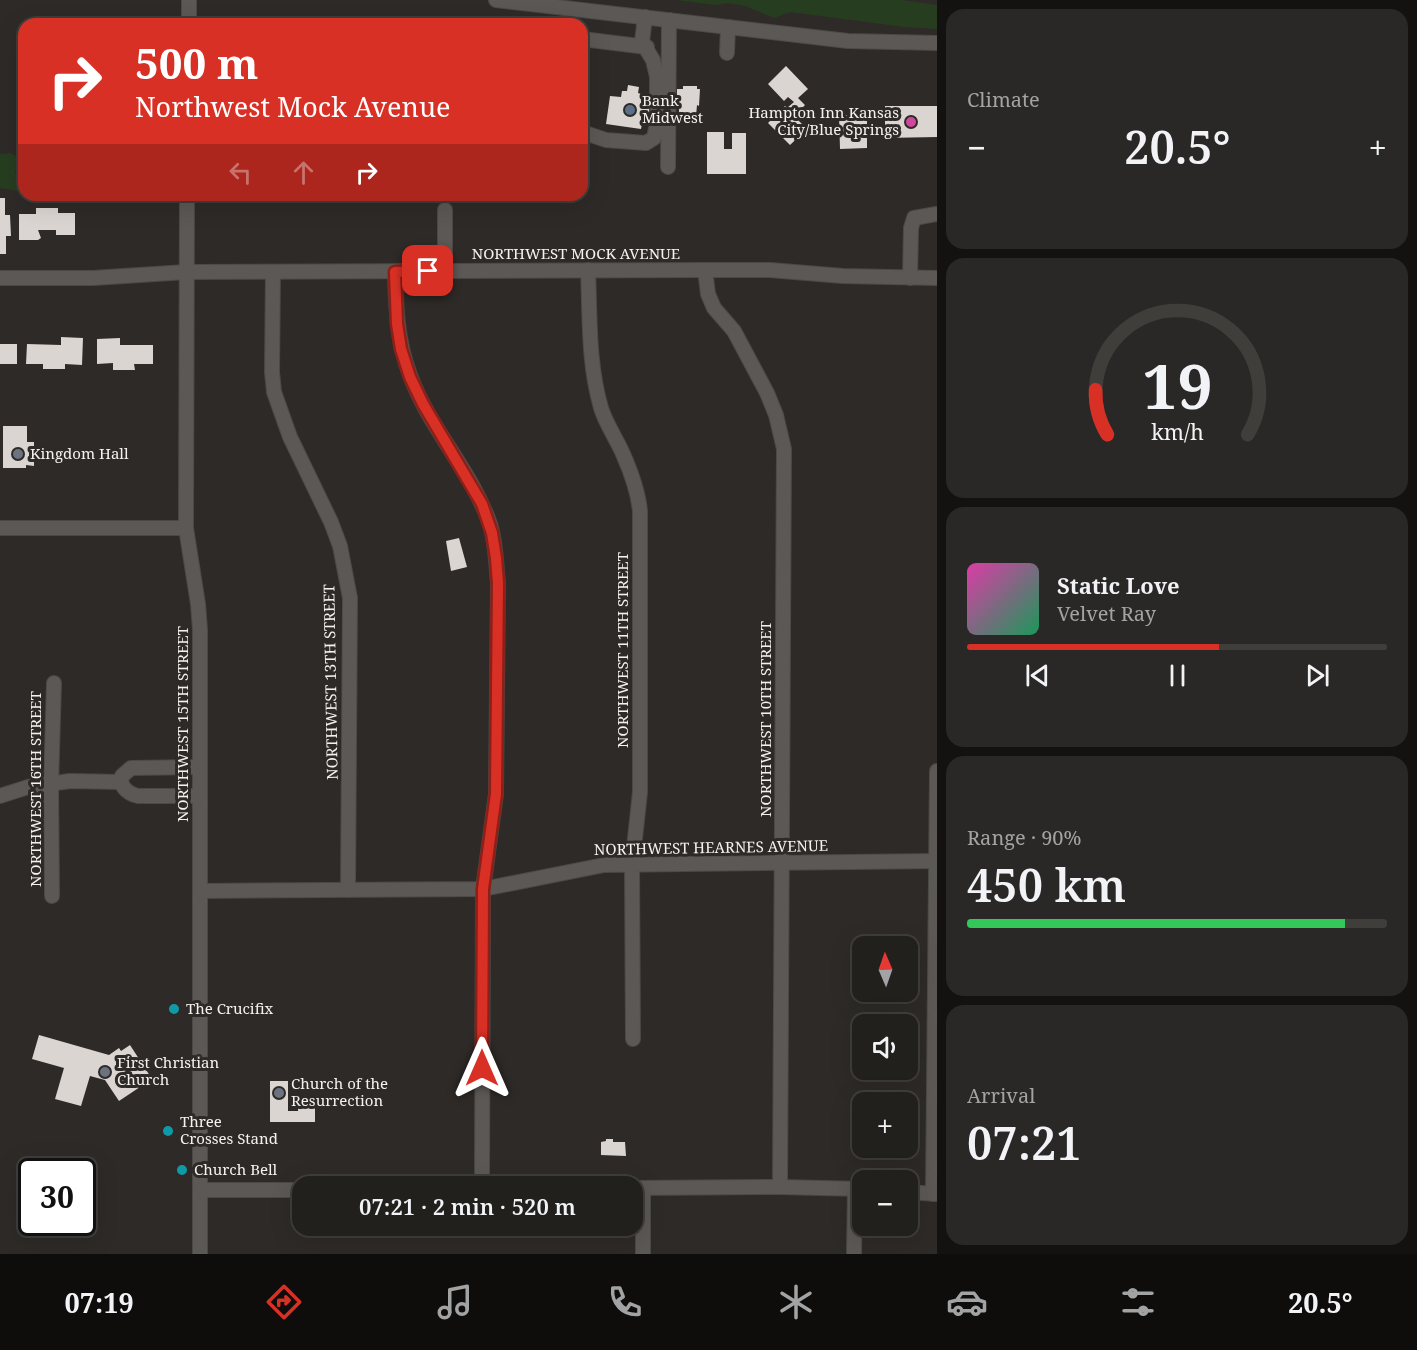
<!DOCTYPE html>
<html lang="en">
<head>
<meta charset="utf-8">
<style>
  body { margin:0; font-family:"Noto Serif",serif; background:#2a2826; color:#f1f3f6; height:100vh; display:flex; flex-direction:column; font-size:22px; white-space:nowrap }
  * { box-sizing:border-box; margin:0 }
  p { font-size:20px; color:#a2a3a4 }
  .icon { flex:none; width:33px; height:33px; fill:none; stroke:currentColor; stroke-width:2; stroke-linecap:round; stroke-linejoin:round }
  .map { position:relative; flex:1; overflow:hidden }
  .side { display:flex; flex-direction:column; gap:9px; padding:9px; background:#131210; width:480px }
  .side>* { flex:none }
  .hud { position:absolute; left:18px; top:18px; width:570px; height:183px; border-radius:18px; box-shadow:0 6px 24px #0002,0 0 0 2px #3f3e3b; background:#d93025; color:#fff; overflow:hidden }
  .needle { width:39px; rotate:358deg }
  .fabs { position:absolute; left:852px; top:936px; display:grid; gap:12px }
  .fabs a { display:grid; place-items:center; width:66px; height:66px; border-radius:12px; background:#22201d; box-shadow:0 6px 24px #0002,0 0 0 2px #3f3e3b; font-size:30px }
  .speed { position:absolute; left:18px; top:1158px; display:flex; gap:12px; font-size:30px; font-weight:700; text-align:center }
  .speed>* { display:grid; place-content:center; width:78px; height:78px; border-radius:50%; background:#22201d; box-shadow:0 6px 24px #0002,0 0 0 2px #3f3e3b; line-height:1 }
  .speed .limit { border:3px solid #111; border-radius:9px; background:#fff; color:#111 }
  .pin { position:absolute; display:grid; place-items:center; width:51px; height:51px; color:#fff; margin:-26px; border-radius:12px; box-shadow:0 3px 9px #0006 }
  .me { position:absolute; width:66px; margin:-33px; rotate:0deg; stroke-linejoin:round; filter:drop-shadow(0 0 4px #0008) }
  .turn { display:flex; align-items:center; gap:21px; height:126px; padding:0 18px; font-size:27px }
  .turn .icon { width:78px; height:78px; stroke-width:2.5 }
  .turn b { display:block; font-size:42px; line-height:51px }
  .lanes { display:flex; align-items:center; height:57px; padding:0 18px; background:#0003; justify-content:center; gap:30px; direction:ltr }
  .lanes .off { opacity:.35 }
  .big { font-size:45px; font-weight:600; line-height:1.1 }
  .side .card { flex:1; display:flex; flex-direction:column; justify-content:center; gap:9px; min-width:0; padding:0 21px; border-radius:18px; background:#2a2826 }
  .side .dial { align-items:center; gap:0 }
  .dial svg { height:156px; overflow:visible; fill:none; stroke:#3f3e3b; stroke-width:7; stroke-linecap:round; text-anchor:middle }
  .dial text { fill:#f1f3f6; stroke:none }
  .song { display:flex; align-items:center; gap:18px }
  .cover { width:72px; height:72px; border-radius:9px; background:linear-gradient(135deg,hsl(320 70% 55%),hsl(150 70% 35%)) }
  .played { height:6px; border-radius:3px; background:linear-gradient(90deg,#d93025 60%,#3f3e3b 60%) }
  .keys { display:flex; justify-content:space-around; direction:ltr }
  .heat { display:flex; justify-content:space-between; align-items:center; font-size:33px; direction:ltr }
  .charge { height:9px; border-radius:4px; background:linear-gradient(90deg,#34c759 90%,#3f3e3b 0) }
  .trip { position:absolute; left:292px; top:1176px; width:351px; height:60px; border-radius:18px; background:#22201d; box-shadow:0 6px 24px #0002,0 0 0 2px #3f3e3b; font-weight:600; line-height:60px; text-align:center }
  .dock { display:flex; height:96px; justify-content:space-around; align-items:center; background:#0e0d0c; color:#a2a3a4 }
  .dock .icon { width:42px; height:42px }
  .dock .active { color:#d93025 }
  .dock b { font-size:27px; color:#f1f3f6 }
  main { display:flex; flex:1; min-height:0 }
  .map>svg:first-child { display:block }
  .green { fill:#273d20 }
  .building { fill:#dad5d1 }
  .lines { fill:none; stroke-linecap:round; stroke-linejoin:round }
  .minor-casing { stroke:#4b4946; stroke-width:16 }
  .minor { stroke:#5c5855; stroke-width:14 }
  .route-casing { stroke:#8d1f18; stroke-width:15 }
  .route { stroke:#d93025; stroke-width:10 }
  .service-dot { fill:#5c6f8a; stroke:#2e2a27; stroke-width:2 }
  .hotel-dot { fill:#d1479c; stroke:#2e2a27; stroke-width:2 }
  .worship-dot { fill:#6b7280; stroke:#2e2a27; stroke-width:2 }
  .culture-dot { fill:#0f9aa8; stroke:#2e2a27; stroke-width:2 }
  .labels { text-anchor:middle; stroke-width:6; stroke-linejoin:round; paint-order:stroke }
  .poi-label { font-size:15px; fill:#f4f2f0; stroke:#2e2a27; text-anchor:start }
  .street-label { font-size:15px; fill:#f4f2f0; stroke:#2e2a27 }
</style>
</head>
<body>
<main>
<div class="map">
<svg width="937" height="1254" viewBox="0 0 937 1254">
  <rect width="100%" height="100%" fill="#2e2a27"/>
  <g class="green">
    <path d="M675,0h227l35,5v24l-33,-2 -114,-15 -16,6 -29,-12 -18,-3 -11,2z"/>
    <path d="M10,153l8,4 2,6 -5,10 6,9 -2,9 -19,-3v-34z"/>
  </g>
  <g class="building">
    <path d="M786,66l22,23 -10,9 7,7 -11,11 13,13 -17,16 -22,-22 17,-17 2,2 7,-6 -6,-5 -4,4 -16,-17z"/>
    <path d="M628,85l11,2 -1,6 6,2v5l9,1 -3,18 -7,-1 -2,11 -35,-5 4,-28 11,1 1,-6h5z"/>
    <path d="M683,86h14v3h3l-1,17 -2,-1 -1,11 -17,-1v-10h-2v-16h6z"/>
    <path d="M885,106h52v31l-52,1z"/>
    <path d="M839,115h28v33l-27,1z"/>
    <path d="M707,132h17v17h8v-16h14v41h-39z"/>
    <path d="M0,198h5v17h5l1,21h-5v18h-6z"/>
    <path d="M36,208h22v5h17v22h-19v-5h-18l3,8 -3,2h-19v-26h17z"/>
    <path d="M61,337l22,1 -1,27 -17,-1v5h-22v-5h-17l1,-20 34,1z"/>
    <path d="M120,338v7h33v19h-19l1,6h-22v-7l-16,1v-25z"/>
    <rect x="0" y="344" width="17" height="20"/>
    <path d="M3,426h24v16h7v24l-8,-1v3h-23z"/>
    <path d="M459,538l8,29 -16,4 -5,-30z"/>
    <path d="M39,1035l70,20 10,-7 2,3 9,-6 22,34 -33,22 -14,-21 -15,-4 -9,30 -26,-7 9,-31 -32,-9z"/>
    <path d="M270,1081h18v30h10v-6h17v17h-45z"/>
    <path d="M606,1139h7v3h12l1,14 -25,-1v-13l5,-1z"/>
  </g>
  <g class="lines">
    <g class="minor-casing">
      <g id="minor">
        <path d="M496,0l352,41 89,2"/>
        <path d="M189,24v-24"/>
        <path d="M582,39l65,8"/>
        <path d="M727,53l1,-26"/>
        <path d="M582,132l24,8 40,3 8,-5 3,-14v-47l-4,-17 -11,-18 3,-25"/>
        <path d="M668,167l1,-147"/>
        <path d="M187,195l-1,333 12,76 2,26v624"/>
        <path d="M445,270v-60"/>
        <path d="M588,270c2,47 0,93 13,138 5,16 15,30 22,46 8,18 15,37 17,57v281l-8,74 1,173"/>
        <path d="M705,270l3,24 6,14 20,23 33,62 9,22 8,34 -4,738"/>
        <path d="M273,272l-1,100 2,20 16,45 41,85 9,24 10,52 -2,292"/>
        <path d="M395,272c1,36 2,69 15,103 19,53 61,95 80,149 6,19 6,40 8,59l-2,211 -13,95 -1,297"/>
        <path d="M0,278h93l93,-6 519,-2h65l73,6 94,2"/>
        <path d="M910,278l1,-50 3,-10 23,-4"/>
        <path d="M0,528h186"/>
        <path d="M121,782l1,-6 9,-8 68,-1"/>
        <path d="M121,782c3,8 8,12 17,14h61"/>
        <path d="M0,796l28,-9 42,-6 51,1"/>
        <path d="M200,891l283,-2 121,-24 333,-4"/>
        <path d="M52,896l-1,-111 3,-102"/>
        <path d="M633,1188l147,-1 82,2"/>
        <path d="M643,1188v66"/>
        <path d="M201,1190h102"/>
        <path d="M908,1192l29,2"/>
        <path d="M933,1194l4,-423"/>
        <path d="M854,1254l1,-66"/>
      </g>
    </g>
    <use href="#minor" class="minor"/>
  </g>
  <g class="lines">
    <g class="route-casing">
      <path id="route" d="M428,271l-33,1 2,52 4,25 9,28 13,27 59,100 10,29 4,25 2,25 -2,211 -13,95 -1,179"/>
    </g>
    <use href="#route" class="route"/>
  </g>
  <circle class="service-dot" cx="630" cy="110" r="6"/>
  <circle class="hotel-dot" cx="911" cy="122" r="6"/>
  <g class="worship-dot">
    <circle cx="18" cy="454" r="6"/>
    <circle cx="105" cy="1072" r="6"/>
    <circle cx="279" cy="1093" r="6"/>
  </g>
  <g class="culture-dot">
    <circle cx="174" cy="1009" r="6"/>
    <circle cx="168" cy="1131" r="6"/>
    <circle cx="182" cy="1170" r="6"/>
  </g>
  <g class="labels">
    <g class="poi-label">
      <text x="642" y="106">Bank<tspan x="642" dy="17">Midwest</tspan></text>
      <text x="899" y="118" text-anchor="end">Hampton Inn Kansas<tspan x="899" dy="17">City/Blue Springs</tspan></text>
      <text x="30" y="459">Kingdom Hall</text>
      <text x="186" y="1014">The Crucifix</text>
      <text x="117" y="1068">First Christian<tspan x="117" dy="17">Church</tspan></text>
      <text x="291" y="1089">Church of the<tspan x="291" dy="17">Resurrection</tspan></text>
      <text x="180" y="1127">Three<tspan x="180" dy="17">Crosses Stand</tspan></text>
      <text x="194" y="1175">Church Bell</text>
    </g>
    <g class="street-label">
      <text x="576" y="259">NORTHWEST MOCK AVENUE</text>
      <text transform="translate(623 650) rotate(-90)" y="5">NORTHWEST 11TH STREET</text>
      <text transform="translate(331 682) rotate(-91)" y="5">NORTHWEST 13TH STREET</text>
      <text transform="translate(766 719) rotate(-90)" y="5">NORTHWEST 10TH STREET</text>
      <text transform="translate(183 724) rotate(-90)" y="5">NORTHWEST 15TH STREET</text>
      <text transform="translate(36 789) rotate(-90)" y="5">NORTHWEST 16TH STREET</text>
      <text transform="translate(711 848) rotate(-1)" y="5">NORTHWEST HEARNES AVENUE</text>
    </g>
  </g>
</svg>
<div class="fabs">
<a><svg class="needle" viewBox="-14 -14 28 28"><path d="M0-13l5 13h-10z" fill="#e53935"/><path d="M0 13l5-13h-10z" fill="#a2a3a4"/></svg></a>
<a><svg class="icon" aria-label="sound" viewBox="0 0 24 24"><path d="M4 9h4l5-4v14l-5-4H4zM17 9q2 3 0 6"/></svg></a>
<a>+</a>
<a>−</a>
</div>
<div class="speed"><div class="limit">30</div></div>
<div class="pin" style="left:428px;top:271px;background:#d93025"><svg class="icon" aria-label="arrive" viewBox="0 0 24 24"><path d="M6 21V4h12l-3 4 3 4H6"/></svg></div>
<svg class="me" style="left:482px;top:1068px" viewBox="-20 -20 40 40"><path d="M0-17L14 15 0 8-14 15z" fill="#d93025" stroke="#fff" stroke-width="4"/></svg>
<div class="trip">07:21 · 2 min · 520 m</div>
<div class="hud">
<div class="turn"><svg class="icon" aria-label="right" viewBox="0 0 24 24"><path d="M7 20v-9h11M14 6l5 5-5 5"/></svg><div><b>500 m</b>Northwest Mock Avenue</div></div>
<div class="lanes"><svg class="icon off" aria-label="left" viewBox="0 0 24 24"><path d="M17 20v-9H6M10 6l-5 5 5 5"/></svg><svg class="icon off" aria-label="ahead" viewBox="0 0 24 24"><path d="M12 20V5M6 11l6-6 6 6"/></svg><svg class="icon" aria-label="right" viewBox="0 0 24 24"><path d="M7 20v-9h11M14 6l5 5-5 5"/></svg></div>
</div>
</div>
<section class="side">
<div class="card"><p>Climate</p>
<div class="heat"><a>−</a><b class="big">20.5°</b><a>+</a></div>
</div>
<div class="card dial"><svg viewBox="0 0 100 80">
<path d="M14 69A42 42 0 1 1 86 69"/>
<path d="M14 69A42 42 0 0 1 8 46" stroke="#d93025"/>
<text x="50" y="56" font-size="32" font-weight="700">19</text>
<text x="50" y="72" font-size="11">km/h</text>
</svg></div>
<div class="card">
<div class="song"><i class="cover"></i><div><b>Static Love</b><p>Velvet Ray</p></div></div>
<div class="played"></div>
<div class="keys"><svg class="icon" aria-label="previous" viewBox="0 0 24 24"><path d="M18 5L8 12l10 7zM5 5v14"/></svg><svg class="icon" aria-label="pause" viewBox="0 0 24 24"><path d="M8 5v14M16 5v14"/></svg><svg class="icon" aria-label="next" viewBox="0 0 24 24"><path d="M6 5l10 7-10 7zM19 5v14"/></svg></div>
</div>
<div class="card"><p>Range · 90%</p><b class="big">450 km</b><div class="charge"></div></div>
<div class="card"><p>Arrival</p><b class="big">07:21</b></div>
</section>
</main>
<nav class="dock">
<b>07:19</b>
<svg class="icon active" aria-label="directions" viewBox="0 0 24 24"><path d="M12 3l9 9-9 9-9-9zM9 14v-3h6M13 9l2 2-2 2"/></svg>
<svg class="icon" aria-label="music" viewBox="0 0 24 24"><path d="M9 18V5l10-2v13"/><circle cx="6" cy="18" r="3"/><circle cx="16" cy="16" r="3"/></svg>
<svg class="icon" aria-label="phone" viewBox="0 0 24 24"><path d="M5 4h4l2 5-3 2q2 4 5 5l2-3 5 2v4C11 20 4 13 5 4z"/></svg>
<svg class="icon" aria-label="climate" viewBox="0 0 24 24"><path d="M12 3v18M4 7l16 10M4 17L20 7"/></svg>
<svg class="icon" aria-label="car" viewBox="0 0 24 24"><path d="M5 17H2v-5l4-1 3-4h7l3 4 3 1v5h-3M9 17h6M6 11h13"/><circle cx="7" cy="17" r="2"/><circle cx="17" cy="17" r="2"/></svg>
<svg class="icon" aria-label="filters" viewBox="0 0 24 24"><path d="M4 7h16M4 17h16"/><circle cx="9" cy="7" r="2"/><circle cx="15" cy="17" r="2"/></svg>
<b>20.5°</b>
</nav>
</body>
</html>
